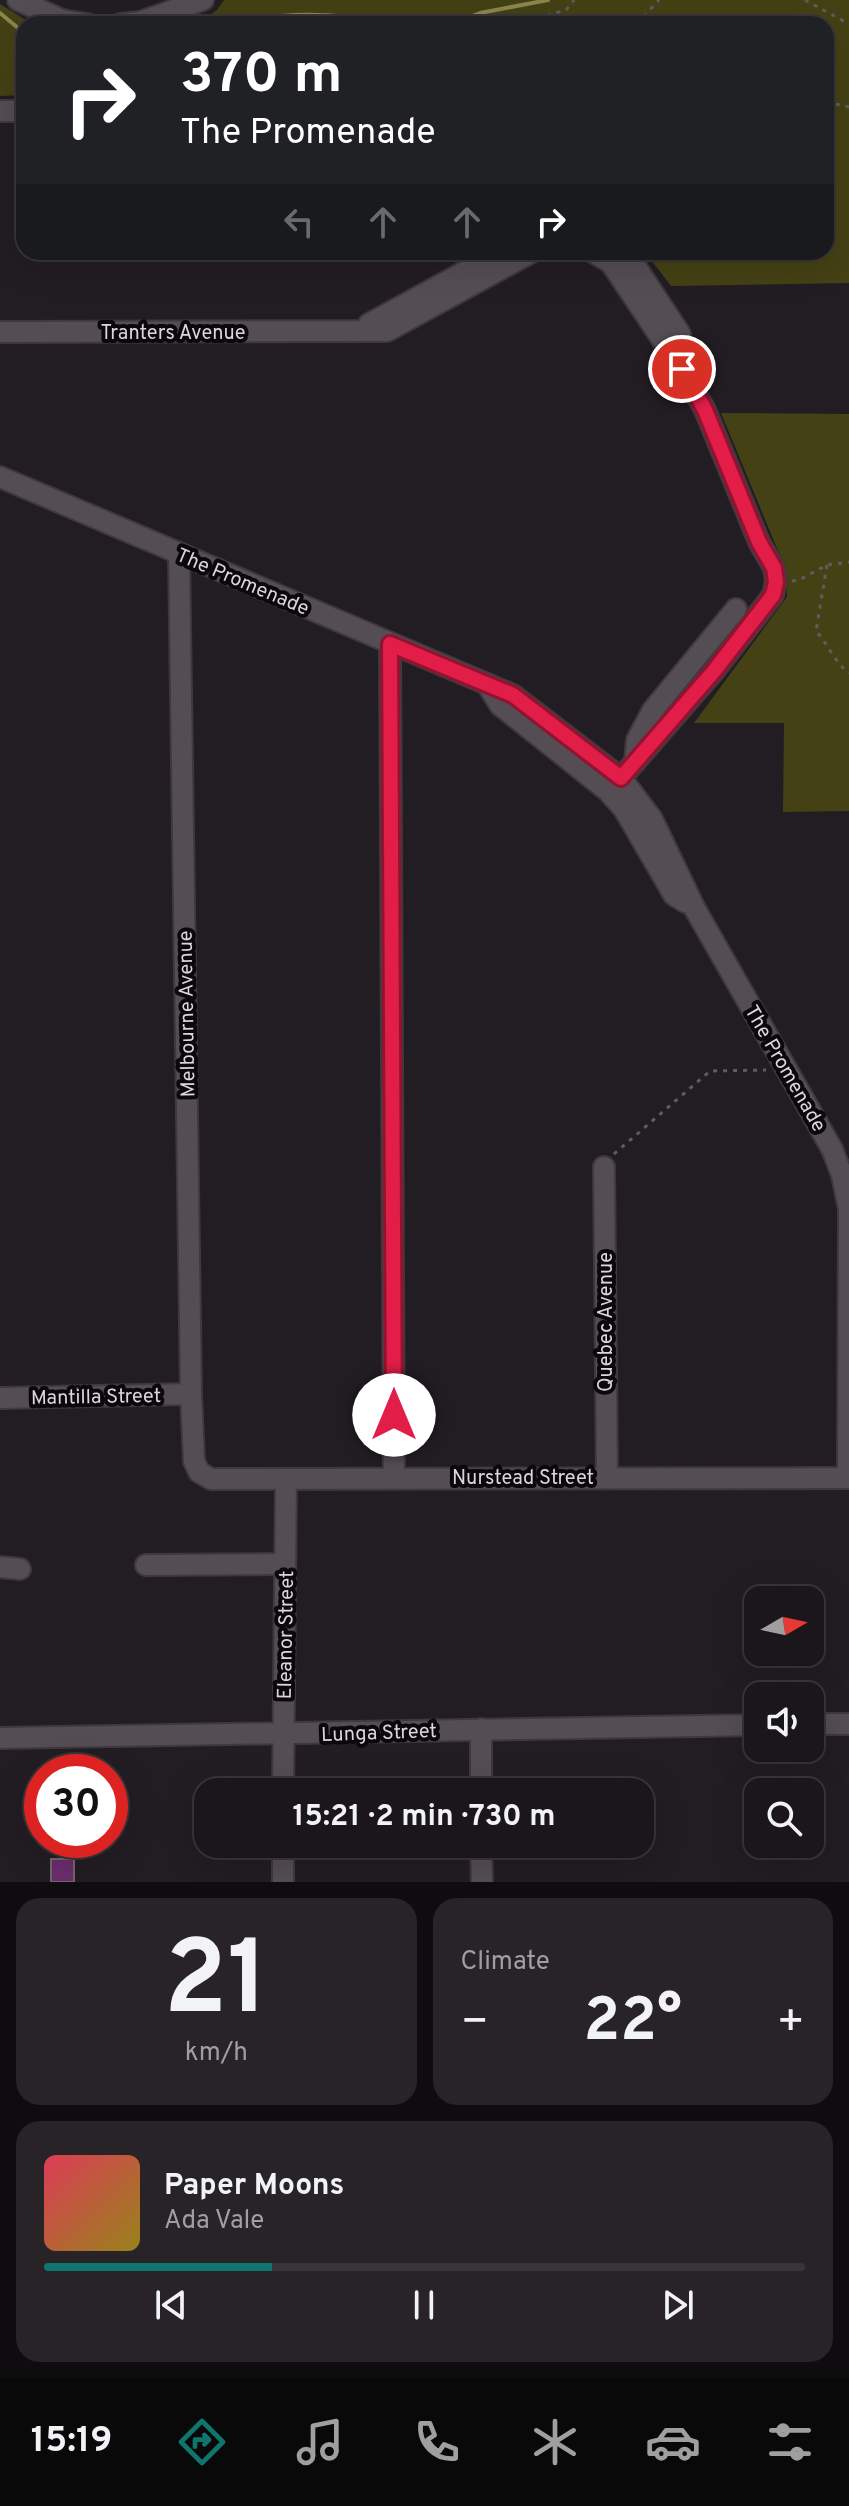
<!DOCTYPE html>
<html lang="en">
<head>
<meta charset="utf-8">
<style>
  body { margin:0; font-family:Overpass,sans-serif; background:#272327; color:#f1f3f6; height:100vh; display:flex; flex-direction:column; font-size:30px; white-space:nowrap }
  * { box-sizing:border-box; margin:0 }
  p { font-size:26px; color:#9f9fa2 }
  .icon { flex:none; width:44px; height:44px; fill:none; stroke:currentColor; stroke-width:2; stroke-linecap:round; stroke-linejoin:round }
  .map { position:relative; height:1882px; overflow:hidden }
  .panel { display:flex; flex-direction:column; gap:16px; padding:16px; background:#0e0c0e; flex:1 }
  .panel>* { flex:none }
  .top-card { position:absolute; left:16px; top:16px; width:818px; height:244px; border-radius:24px; box-shadow:0 8px 32px #0002,0 0 0 2px #383539; background:#202124; color:#fff; overflow:hidden }
  .needle { width:52px; rotate:81deg }
  .buttons { position:absolute; left:744px; top:1586px; display:grid; gap:16px }
  .buttons a { display:grid; place-items:center; width:80px; height:80px; border-radius:16px; background:#1a161a; box-shadow:0 8px 32px #0002,0 0 0 2px #383539; font-size:40px }
  .speed { position:absolute; left:24px; top:1754px; display:flex; gap:16px; font-size:40px; font-weight:700; text-align:center }
  .speed>* { display:grid; place-content:center; width:104px; height:104px; border-radius:50%; background:#1a161a; box-shadow:0 8px 32px #0002,0 0 0 2px #383539; line-height:1 }
  .speed .limit { border:12px solid #d22; background:#fff; color:#111 }
  .pin { position:absolute; display:grid; place-items:center; width:68px; height:68px; color:#fff; margin:-34px; border:4px solid #fff; border-radius:50%; box-shadow:0 2px 8px #0007 }
  .me { position:absolute; width:88px; margin:-44px; rotate:0deg; stroke-linejoin:round; filter:drop-shadow(0 0 6px #0008) }
  .turn { display:flex; align-items:center; gap:28px; height:168px; padding:0 32px; font-size:36px }
  .turn .icon { width:104px; height:104px; stroke-width:2.5 }
  .turn b { display:block; font-size:56px; line-height:68px }
  .lanes { display:flex; align-items:center; height:76px; padding:0 32px; background:#0003; justify-content:center; gap:40px; direction:ltr }
  .lanes .off { opacity:.35 }
  .big { font-size:60px; font-weight:700; line-height:1.1 }
  .panel .widget { flex:1; display:flex; flex-direction:column; justify-content:center; gap:12px; min-width:0; padding:0 28px; border-radius:24px; background:#272327 }
  .panel .dial { align-items:center; gap:0 }
  .dial b { font-size:104px; line-height:1 }
  .song { display:flex; align-items:center; gap:24px }
  .cover { width:96px; height:96px; border-radius:12px; background:linear-gradient(135deg,hsl(350 70% 55%),hsl(50 70% 35%)) }
  .played { height:8px; border-radius:4px; background:linear-gradient(90deg,#0f766e 30%,#383539 30%) }
  .keys { display:flex; justify-content:space-around; direction:ltr }
  .heat { display:flex; justify-content:space-between; align-items:center; font-size:44px; direction:ltr }
  .panel .tiles { flex:1; display:grid; gap:16px; grid-template-columns:1fr 1fr }
  .widget:last-child { grid-column:span 2 }
  .trip { position:absolute; left:194px; top:1778px; width:460px; height:80px; border-radius:24px; background:#1a161a; box-shadow:0 8px 32px #0002,0 0 0 2px #383539; font-weight:700; line-height:80px; text-align:center }
  .tabs { display:flex; height:128px; justify-content:space-around; align-items:center; background:#0a090a; color:#9f9fa2 }
  .tabs .icon { width:56px; height:56px }
  .tabs .current { color:#0f766e }
  .tabs b { font-size:36px; color:#f1f3f6 }
  .map>svg:first-child { display:block }
  .green { fill:#444115 }
  .lines { fill:none; stroke-linecap:round; stroke-linejoin:round }
  .stream { stroke:#8a864d; stroke-width:4 }
  .building { fill:#6a2d6c; stroke:#6e686e; stroke-width:2 }
  .minor-casing { stroke:#3d393d; stroke-width:24 }
  .path { stroke:#605b60; stroke-width:3; stroke-dasharray:4 6; stroke-linecap:butt }
  .minor { stroke:#544d54; stroke-width:20 }
  .route-casing { stroke:#92132f; stroke-width:20 }
  .route { stroke:#e11d48; stroke-width:14 }
  .labels { text-anchor:middle; stroke-width:8; stroke-linejoin:round; paint-order:stroke }
  .street-label { font-size:20px; fill:#dad6da; stroke:#0a080a }
</style>
</head>
<body>
<div class="map">
<svg width="849" height="1882" viewBox="0 0 849 1882">
  <rect width="100%" height="100%" fill="#221d22"/>
  <g class="green">
    <path d="M224,0h625v283l-178,3 -26,-34h181v-228h-629l20,-14z"/>
    <path d="M0,4l29,18 8,2h-13v71l-24,1z"/>
    <path d="M721,413l128,1v397l-66,1 1,-89h-90l93,-126 -1,-27z"/>
  </g>
  <g class="lines">
    <g class="stream">
      <path d="M0,13l24,20"/>
      <path d="M234,24c50,-13 105,-11 155,0"/>
      <path d="M451,24l29,-11 68,-13"/>
    </g>
  </g>
  <rect class="building" x="51" y="1859" width="23" height="23"/>
  <g class="lines">
    <g class="minor-casing">
      <g id="minor">
        <path d="M18,0l44,20 25,4"/>
        <path d="M121,24l19,-2 63,-22"/>
        <path d="M0,111h24"/>
        <path d="M593,252l18,11 71,106 23,41 54,132 15,26 2,14 -3,13 -59,76 -93,107"/>
        <path d="M626,252l54,82 2,34"/>
        <path d="M369,324l119,-65"/>
        <path d="M0,332l387,-1 145,-79"/>
        <path d="M0,477l513,218 108,83 31,41 43,90 137,240 10,26 7,34 -1,269"/>
        <path d="M179,554l12,840 3,67 5,11 12,7 638,-1"/>
        <path d="M390,644l4,833"/>
        <path d="M487,684l13,21 108,86 16,18 50,86 11,7"/>
        <path d="M635,762l2,-22 16,-30 83,-101"/>
        <path d="M604,1167l3,309"/>
        <path d="M0,1398l191,-4"/>
        <path d="M146,1565l139,-1"/>
        <path d="M0,1567l20,2"/>
        <path d="M810,1724h39"/>
        <path d="M481,1729v63"/>
        <path d="M0,1738l758,-13"/>
        <path d="M283,1792l3,-313"/>
        <path d="M481,1844l1,38"/>
        <path d="M283,1882v-38"/>
      </g>
    </g>
    <g class="path">
      <path d="M805,0l44,24"/>
      <path d="M518,24l48,-14 8,-10"/>
      <path d="M637,24l22,-24"/>
      <path d="M826,102l23,5"/>
      <path d="M827,565l-11,66c11,12 19,32 33,42"/>
      <path d="M792,581l7,-1 28,-15 22,-3"/>
      <path d="M614,1154l96,-83 56,-1"/>
    </g>
    <use href="#minor" class="minor"/>
  </g>
  <g class="lines">
    <g class="route-casing">
      <path id="route" d="M394,1415l-4,-771 123,51 108,83 93,-107 59,-76 3,-13 -2,-14 -15,-26 -54,-132 -23,-41"/>
    </g>
    <use href="#route" class="route"/>
  </g>
  <g class="labels">
    <g class="street-label">
      <text x="173" y="339">Tranters Avenue</text>
      <text transform="translate(243 581) rotate(23)" y="7">The Promenade</text>
      <text transform="translate(186 1014) rotate(-91)" y="7">Melbourne Avenue</text>
      <text transform="translate(786 1068) rotate(60)" y="7">The Promenade</text>
      <text transform="translate(605 1322) rotate(-90)" y="7">Quebec Avenue</text>
      <text transform="translate(96 1396) rotate(-1)" y="7">Mantilla Street</text>
      <text x="523" y="1484">Nurstead Street</text>
      <text transform="translate(285 1635) rotate(-89)" y="7">Eleanor Street</text>
      <text transform="translate(379 1732) rotate(-2)" y="7">Lunga Street</text>
    </g>
  </g>
</svg>
<div class="buttons">
<a><svg class="needle" viewBox="-14 -14 28 28"><path d="M0-13l5 13h-10z" fill="#e53935"/><path d="M0 13l5-13h-10z" fill="#9f9fa2"/></svg></a>
<a><svg class="icon" aria-label="sound" viewBox="0 0 24 24"><path d="M4 9h4l5-4v14l-5-4H4zM17 9q2 3 0 6"/></svg></a>
<a><svg class="icon" aria-label="search" viewBox="0 0 24 24"><circle cx="10" cy="10" r="6"/><path d="M15 15l6 6"/></svg></a>
</div>
<div class="speed"><div class="limit">30</div></div>
<div class="pin" style="left:682px;top:369px;background:#d93025"><svg class="icon" aria-label="arrive" viewBox="0 0 24 24"><path d="M6 21V4h12l-3 4 3 4H6"/></svg></div>
<svg class="me" style="left:394px;top:1415px" viewBox="-20 -20 40 40"><circle r="19" fill="#fff"/><path d="M0-13L10 11 0 6-10 11z" fill="#e11d48"/></svg>
<div class="trip">15:21 · 2 min · 730 m</div>
<div class="top-card">
<div class="turn"><svg class="icon" aria-label="right" viewBox="0 0 24 24"><path d="M7 20v-9h11M14 6l5 5-5 5"/></svg><div><b>370 m</b>The Promenade</div></div>
<div class="lanes"><svg class="icon off" aria-label="left" viewBox="0 0 24 24"><path d="M17 20v-9H6M10 6l-5 5 5 5"/></svg><svg class="icon off" aria-label="ahead" viewBox="0 0 24 24"><path d="M12 20V5M6 11l6-6 6 6"/></svg><svg class="icon off" aria-label="ahead" viewBox="0 0 24 24"><path d="M12 20V5M6 11l6-6 6 6"/></svg><svg class="icon" aria-label="right" viewBox="0 0 24 24"><path d="M7 20v-9h11M14 6l5 5-5 5"/></svg></div>
</div>
</div>
<section class="panel">
<div class="tiles">
<div class="widget dial"><b>21</b><p>km/h</p></div>
<div class="widget"><p>Climate</p>
<div class="heat"><a>−</a><b class="big">22°</b><a>+</a></div>
</div>
<div class="widget">
<div class="song"><i class="cover"></i><div><b>Paper Moons</b><p>Ada Vale</p></div></div>
<div class="played"></div>
<div class="keys"><svg class="icon" aria-label="previous" viewBox="0 0 24 24"><path d="M18 5L8 12l10 7zM5 5v14"/></svg><svg class="icon" aria-label="pause" viewBox="0 0 24 24"><path d="M8 5v14M16 5v14"/></svg><svg class="icon" aria-label="next" viewBox="0 0 24 24"><path d="M6 5l10 7-10 7zM19 5v14"/></svg></div>
</div>
</div>
</section>
<nav class="tabs">
<b>15:19</b>
<svg class="icon current" aria-label="directions" viewBox="0 0 24 24"><path d="M12 3l9 9-9 9-9-9zM9 14v-3h6M13 9l2 2-2 2"/></svg>
<svg class="icon" aria-label="music" viewBox="0 0 24 24"><path d="M9 18V5l10-2v13"/><circle cx="6" cy="18" r="3"/><circle cx="16" cy="16" r="3"/></svg>
<svg class="icon" aria-label="phone" viewBox="0 0 24 24"><path d="M5 4h4l2 5-3 2q2 4 5 5l2-3 5 2v4C11 20 4 13 5 4z"/></svg>
<svg class="icon" aria-label="climate" viewBox="0 0 24 24"><path d="M12 3v18M4 7l16 10M4 17L20 7"/></svg>
<svg class="icon" aria-label="car" viewBox="0 0 24 24"><path d="M5 17H2v-5l4-1 3-4h7l3 4 3 1v5h-3M9 17h6M6 11h13"/><circle cx="7" cy="17" r="2"/><circle cx="17" cy="17" r="2"/></svg>
<svg class="icon" aria-label="filters" viewBox="0 0 24 24"><path d="M4 7h16M4 17h16"/><circle cx="9" cy="7" r="2"/><circle cx="15" cy="17" r="2"/></svg>
</nav>
</body>
</html>
